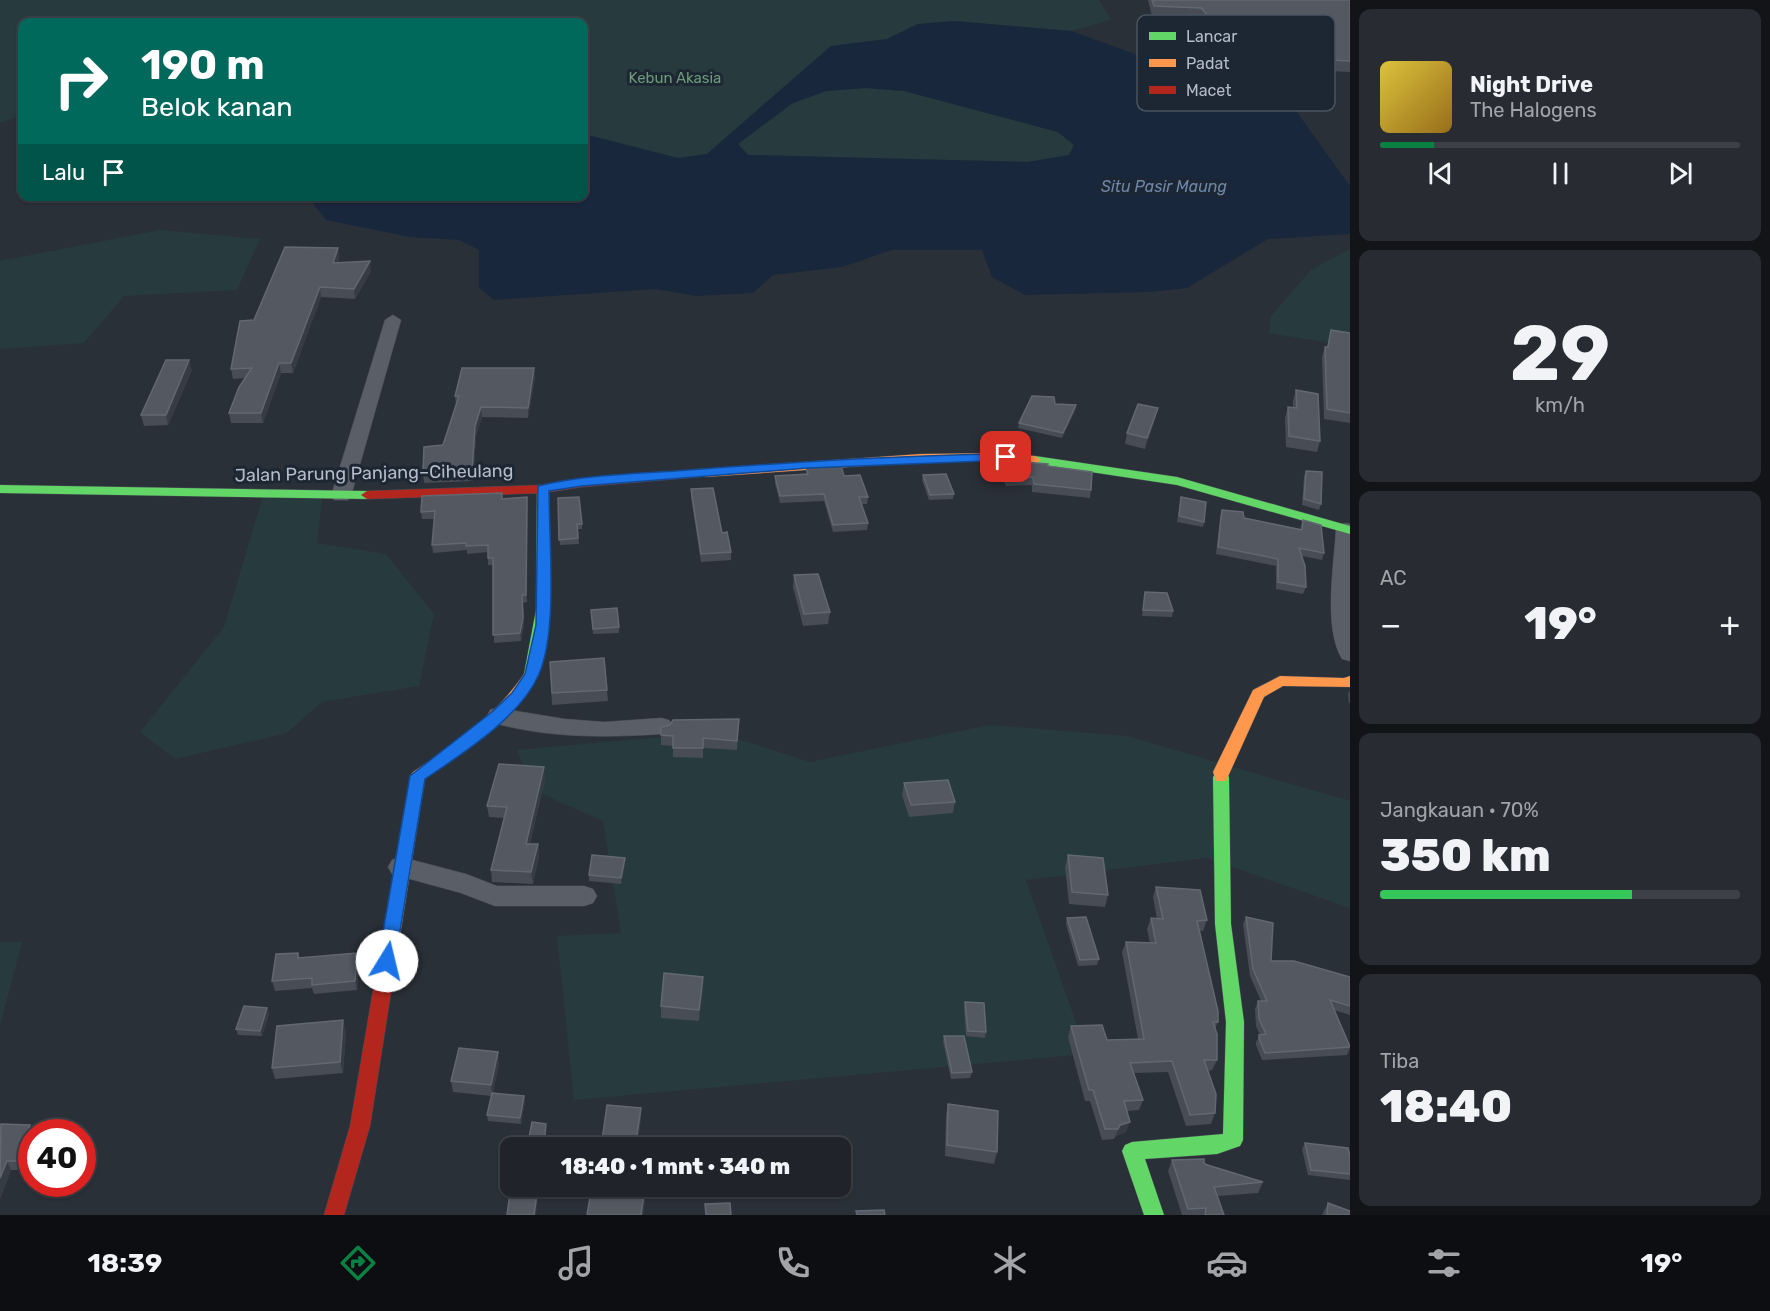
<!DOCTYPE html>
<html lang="id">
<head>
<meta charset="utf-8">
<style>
  body { margin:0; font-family:Rubik,sans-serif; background:#282c32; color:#f1f3f6; height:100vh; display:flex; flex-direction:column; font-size:22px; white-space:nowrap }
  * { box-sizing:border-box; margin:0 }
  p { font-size:20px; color:#a2a4a8 }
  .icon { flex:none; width:33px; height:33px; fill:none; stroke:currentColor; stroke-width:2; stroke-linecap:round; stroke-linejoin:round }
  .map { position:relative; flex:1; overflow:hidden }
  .sheet { display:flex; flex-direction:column; gap:9px; padding:9px; background:#121417; width:420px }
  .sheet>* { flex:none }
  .banner { position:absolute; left:18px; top:18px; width:570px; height:183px; border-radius:12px; box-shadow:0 2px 4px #0004,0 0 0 2px #3d4147; background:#00695c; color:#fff; overflow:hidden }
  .speed { position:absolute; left:18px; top:1119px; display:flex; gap:12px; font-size:30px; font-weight:700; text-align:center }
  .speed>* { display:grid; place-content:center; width:78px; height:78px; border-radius:50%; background:#20242a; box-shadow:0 2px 4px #0004,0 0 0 2px #3d4147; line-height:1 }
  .speed .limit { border:9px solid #d22; background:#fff; color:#111 }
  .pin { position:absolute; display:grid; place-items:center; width:51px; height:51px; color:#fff; margin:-26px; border-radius:12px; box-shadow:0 3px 9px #0006 }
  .me { position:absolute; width:66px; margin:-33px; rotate:9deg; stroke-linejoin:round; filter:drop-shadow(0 0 4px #0008) }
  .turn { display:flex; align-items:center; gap:21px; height:126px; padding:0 24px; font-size:27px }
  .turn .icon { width:78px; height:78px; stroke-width:2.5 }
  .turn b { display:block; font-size:42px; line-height:51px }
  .then { display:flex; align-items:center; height:57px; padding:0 24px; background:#0003; gap:12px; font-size:22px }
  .big { font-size:45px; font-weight:800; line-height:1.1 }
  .sheet .tile { flex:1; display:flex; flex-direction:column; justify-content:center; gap:9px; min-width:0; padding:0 21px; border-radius:12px; background:#282c32 }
  .sheet .dial { align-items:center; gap:0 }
  .dial b { font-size:78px; line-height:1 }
  .song { display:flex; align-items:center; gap:18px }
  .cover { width:72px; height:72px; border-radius:9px; background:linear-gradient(135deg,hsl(50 70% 55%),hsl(40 70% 35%)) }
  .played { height:6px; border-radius:3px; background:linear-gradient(90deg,#0b8043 15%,#3d4147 15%) }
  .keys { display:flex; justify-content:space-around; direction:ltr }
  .heat { display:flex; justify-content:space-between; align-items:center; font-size:33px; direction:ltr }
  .charge { height:9px; border-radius:4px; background:linear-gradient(90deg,#34c759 70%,#3d4147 0) }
  .trip { position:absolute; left:500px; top:1137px; width:351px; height:60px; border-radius:12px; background:#20242a; box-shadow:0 2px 4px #0004,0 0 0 2px #3d4147; font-weight:800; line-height:60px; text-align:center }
  .dock { display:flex; height:96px; justify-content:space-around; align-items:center; background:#0d0e11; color:#a2a4a8 }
  .dock .icon { width:42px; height:42px }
  .dock .selected { color:#0b8043 }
  .dock b { font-size:27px; color:#f1f3f6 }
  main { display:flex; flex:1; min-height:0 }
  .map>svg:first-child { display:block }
  .green { fill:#273a3e }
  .water { fill:#19273c; fill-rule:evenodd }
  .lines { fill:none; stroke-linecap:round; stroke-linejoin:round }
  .street-casing { stroke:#484c55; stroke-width:1 }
  .fast-casing { stroke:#484c55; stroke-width:1 }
  .slow-casing { stroke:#484c55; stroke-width:1 }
  .jam-casing { stroke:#484c55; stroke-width:1 }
  .street { fill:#5a5e66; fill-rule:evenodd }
  .fast { fill:#63d668; fill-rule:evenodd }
  .slow { fill:#ff974d; fill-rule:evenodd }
  .jam { fill:#b3261e; fill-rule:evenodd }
  .wall { fill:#474c55 }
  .shaded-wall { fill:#373c44 }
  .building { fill:#535861; stroke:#626872; stroke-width:1.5 }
  .route { fill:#1a73e8; stroke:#114b97; stroke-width:1.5 }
  .labels { text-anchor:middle; stroke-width:6; stroke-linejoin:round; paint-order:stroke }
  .far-park-label { font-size:15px; fill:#6b9a76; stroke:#1d2633 }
  .far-water-label { font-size:16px; font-style:italic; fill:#6d86a8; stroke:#1d2633 }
  .street-label { font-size:18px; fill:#b4bcc9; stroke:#1d2633 }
  .key { fill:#1d2633; stroke:#4a5360; stroke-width:1.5 }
  .key-label { font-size:16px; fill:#b4bcc9 }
</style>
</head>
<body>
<main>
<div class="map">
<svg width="1350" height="1215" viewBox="0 0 1350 1215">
  <rect width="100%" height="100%" fill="#2a3038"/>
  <g class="green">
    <path d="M0,0h1099l12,20 -40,11 -117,-10 -36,3 -31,15 -56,7 -124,108 -29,4 -94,-24v-112h-562v88l-6,2 6,3 -22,8z"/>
    <path d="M866,88l38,3 154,41 16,13 -5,10 -41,7 -280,-7 -10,-11 55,-41 32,-12z"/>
    <path d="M160,230l100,9 -23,51 -113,6 -40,47 -84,6v-88z"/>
    <path d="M1350,249v97l-81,-13 2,-17 40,-46z"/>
    <path d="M265,489l58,1 -6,53 69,11 48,60 -15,72 -97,16 -35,31 -112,26 -35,-27 84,-105z"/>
    <path d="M990,725l137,11 223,65v107l-144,-50 -180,22 61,174 -513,46 -17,-164 64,-3 -18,-112 -70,-31 -16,-40 200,-18 93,30z"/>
    <path d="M0,942h22l-22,83z"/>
  </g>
  <path class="water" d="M954,21l117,10 75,27 25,21 34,15 23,5 44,-2 19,7 59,82v48l-82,5 -81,49 -37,4 -125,3 -33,-18 -10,-27h-90l-50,17 -69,8 -20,18 -57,3 -40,-7 -162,11 -15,-12v-38l-20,-10 -49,-3 -84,-17 -15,-19 6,-5h267v-62l94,24 29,-4 124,-108 56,-7 31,-15zM866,88l38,3 154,41 16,13 -5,10 -41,7 -280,-7 -10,-11 55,-41 33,-12z"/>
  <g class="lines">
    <g class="street-casing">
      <g id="street">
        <path d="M393,315l8,5 -50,176 -3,4h-14l-3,-4 54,-176z"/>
        <path d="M1346,523l4,1v137l-8,-2c-19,-32 -8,-93 -6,-130l3,-4z"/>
        <path d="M498,708l67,11 39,3 57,-4 8,2 4,6 -4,6 -8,2c-57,4 -115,4 -171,-12l-3,-6 3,-6z"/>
        <path d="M401,857l65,17 31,12h87l9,3 4,7 -4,7 -9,3h-89l-34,-13 -69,-19 -4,-7 4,-7z"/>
      </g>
    </g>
    <g class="fast-casing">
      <g id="fast">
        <path d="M1035,456l142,21 173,49v8l-173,-49 -146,-22 -2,-3 2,-3z"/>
        <path d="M0,485l367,6 6,4 -6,4 -367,-6z"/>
        <path d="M543,485l6,4 1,121 -12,64 -7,5 -7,-5 12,-64 1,-121z"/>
        <path d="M1221,771l5,2 3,4 2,147 13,98 -1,118 -3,6 -23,8 -72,5 19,56h-20l-22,-64 3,-6 7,-3 91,-8 3,-112 -11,-98 -2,-147 3,-4z"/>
      </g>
    </g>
    <g class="slow-casing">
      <g id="slow">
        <path d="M1006,453l29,3 6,4 -6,4 -29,-3 -85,1 -216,15 -6,-4 6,-4 216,-15z"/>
        <path d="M531,669l7,5c-28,46 -69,75 -113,105l-30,188 -3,5 -6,2 -6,-2 -3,-5 33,-191 3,-4c43,-29 84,-57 113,-101z"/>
        <path d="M1280,676l64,2 6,-2v11l-67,-1 -19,11 -38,84h-10l-3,-9 40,-82z"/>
      </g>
    </g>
    <g class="jam-casing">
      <g id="jam">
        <path d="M705,469l6,4 -2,3 -127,11 -39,6 -176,6 -6,-4 6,-4 176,-6 39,-6z"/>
        <path d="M386,960l6,2 3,5 -25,159 -26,89h-20l26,-89 27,-159 3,-5z"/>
      </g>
    </g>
    <use href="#street" class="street"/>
    <use href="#fast" class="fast"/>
    <use href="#slow" class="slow"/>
    <use href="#jam" class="jam"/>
  </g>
  <g class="wall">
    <path d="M1148,0h202v72l-40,-2 -13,-29 -82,-5 -17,-18 -46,-2z"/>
    <path d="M338,248l1,10 -1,5 33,8 -16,28 -34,-2 -28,76h-12l-18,50h-32l-2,-10 16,-35 -12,1 -2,-10 23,-49z"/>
    <path d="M1331,330l19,3v90l-26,-4 -2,-62 3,-10h2z"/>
    <path d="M534,368l1,10 -7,40 -46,-1 -6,19 -3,45 -49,2 -1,-11 20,-27 13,-40 -1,-9z"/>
    <path d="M192,370l-24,55 -24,1 -3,-11z"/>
    <path d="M1296,390l24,51 -3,11 -31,-5 -1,-29 3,-11 5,1v-7z"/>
    <path d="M1055,404l21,1 -1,6 -13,27 -44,-10 1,-5z"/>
    <path d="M1158,408l-13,41 -20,-5 2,-11z"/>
    <path d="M999,460l48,7 44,23 -1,8 -58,-6v-7l-26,1 -9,-19z"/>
    <path d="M806,467l38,9 24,21 -1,7h-6l7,19 -1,7 -34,2 -9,-31 -44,2 -5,-20v-7l31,-2z"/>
    <path d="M1306,471l15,33 -2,6 -17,-5 2,-29z"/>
    <path d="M923,475l31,19 -1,5 -24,1 -7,-20z"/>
    <path d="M691,489l31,44 9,19v8l-30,2 -10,-65z"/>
    <path d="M502,493v6l25,-2v105l-4,1 1,23 -3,15 -27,2 -1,-78h-5v-13l-21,2v-4l-34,3 -1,-8 3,-26h-13l-1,-7z"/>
    <path d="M1181,497l23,25 -1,5 -26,-5z"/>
    <path d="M558,498l24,26v5h-4l1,15 -19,1z"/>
    <path d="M1222,510l22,8 56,11 3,-9 21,33 -2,7 -20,-4 4,31 -3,7 -27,-5v-23l-60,-12 4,-37z"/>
    <path d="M794,575l36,37 -2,12 -25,2 -10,-39z"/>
    <path d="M1145,592l28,19 -1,6 -30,-1z"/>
    <path d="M591,610l28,17v6l-26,1z"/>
    <path d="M550,662l57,28 1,11 -56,4z"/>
    <path d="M1350,690v13h-1l-1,-9z"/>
    <path d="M739,719l-2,31 -34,-2v10l-30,-1v-11l-12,-1v-18z"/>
    <path d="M545,779l-15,65h8l1,12 -6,28 -41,-2 -1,-12 13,-52 -15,-1 -2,-11z"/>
    <path d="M904,783l51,19 -2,11 -44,4 -7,-22z"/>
    <path d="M1068,855l40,40 -3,12 -36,-3 -4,-37z"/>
    <path d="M625,858v6l-4,20 -32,-3v-6z"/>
    <path d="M1156,887l51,33 -4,11h-3l18,91 -3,6 2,32 -5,10 -4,1 7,42 -4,11 -25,2 -18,-54 -34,1 9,27 -4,10 -12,1 -1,21 -10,4 -2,3 -12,1 -12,-39h-5l-17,-64 3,-11 36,14 31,-1 -16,-87 4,-10 24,1 -3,-14 4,-11 6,1 -4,-22z"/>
    <path d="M1246,917l25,44 79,16v38l-16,-5 16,36v2l-3,7 -85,5 -6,-15v-3l4,-7 -4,-9 -1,-17 3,-8h3l-11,-25 -7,-52z"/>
    <path d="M1067,918l32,41 -2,6 -19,1 -12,-42z"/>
    <path d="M298,953l2,5 57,-5 2,10 -2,27 -43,4 -2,-6 -37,3 -3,-10z"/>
    <path d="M703,988l-4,33 -38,-3v-12z"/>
    <path d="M965,1002l21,30 -1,6 -19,-2 -2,-28z"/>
    <path d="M269,1014l-7,22 -24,-1 -2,-6z"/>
    <path d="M346,1032l-3,41 -68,6 -3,-11z"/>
    <path d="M944,1036l28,36 -2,6 -19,1 -8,-37z"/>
    <path d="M499,1063l-6,30 31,3 1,6 -4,22 -33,-3 -1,-6 4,-19 -38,-4 -2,-11z"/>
    <path d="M948,1104l49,48 -3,12 -49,-8 1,-41z"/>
    <path d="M0,1125h30l4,7h-2v10l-11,28h-10l-11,29z"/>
    <path d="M1305,1143l45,13v24l-42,-5 -6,-26z"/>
    <path d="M1172,1160l32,3 59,19 -5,11 -40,3 6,19h-42l-14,-44z"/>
    <path d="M1328,1203l22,12h-28z"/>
  </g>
  <g class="shaded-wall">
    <path d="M338,248l1,10 -4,15 -2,-10z"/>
    <path d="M370,261l1,10 -16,28 -1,-10z"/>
    <path d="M320,287l1,10 -28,76 -2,-10z"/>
    <path d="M189,360l3,10 -24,55 -2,-10z"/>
    <path d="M279,363l2,10 -18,50 -2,-10z"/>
    <path d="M534,368l1,10 -7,40v-10z"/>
    <path d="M1076,405l-1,6 -13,27 1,-5z"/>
    <path d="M481,407l1,10 -6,19 -3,45 -1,-10 3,-45z"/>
    <path d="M1158,408l-3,11 -10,30 2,-11z"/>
    <path d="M527,497l1,7 -1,98 -1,-7z"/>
    <path d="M522,595l2,31 -3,15 -1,-8z"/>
    <path d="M544,767l1,12 -18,76 -1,-11z"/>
    <path d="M538,844l1,12 -6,28 -2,-12z"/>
    <path d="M625,858v6l-4,20v-6z"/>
    <path d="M357,953l2,10 -2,27 -2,-9z"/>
    <path d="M703,977v11l-4,33v-11z"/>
    <path d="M267,1008l2,6 -7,22 -2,-5z"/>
    <path d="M343,1020l3,12 -3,41 -3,-11z"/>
    <path d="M498,1052l1,11 -7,33 -1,-11z"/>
    <path d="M524,1096l1,6 -4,22 -1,-6z"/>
    <path d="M641,1108v12l-4,28h-2z"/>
    <path d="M1130,1122l-4,10 -10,4 -2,3 6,-14z"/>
    <path d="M30,1125l4,7h-2v10l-11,28 -5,-9z"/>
    <path d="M7,1161l4,9 -11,29v-21z"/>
    <path d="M538,1186h1l-3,29h-2z"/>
    <path d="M645,1186l1,8 -3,21h-2z"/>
  </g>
  <g class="building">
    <path d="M1152,0h198v61l-37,-2 -13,-29 -83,-4 -16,-18 -47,-2z"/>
    <path d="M285,247l53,1 -5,15 37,-2 -16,28 -34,-2 -29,76h-12l-18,50h-32l10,-26 13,-19 -21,1 9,-48 14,-1z"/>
    <path d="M1331,330l19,3v80l-23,-4 -2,-62h3z"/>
    <path d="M166,360h23l-23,55h-25z"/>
    <path d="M462,368h72l-6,40 -47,-1 -6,19 -3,45 -49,1 1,-25 19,-2 16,-49h-4z"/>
    <path d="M1296,390l22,4 2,47 -31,-5 -1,-29 9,1z"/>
    <path d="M1032,396l22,1 1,7 21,1 -13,28 -44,-10z"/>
    <path d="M1138,404l20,4 -11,30 -20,-5z"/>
    <path d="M999,460l49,4 -1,2 45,6 -1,18 -57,-6 -1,-7 -26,2z"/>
    <path d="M841,466l3,10 16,-1 8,22h-9l9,26 -35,2 -9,-31 -44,2 -5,-20 33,-2 -2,-7z"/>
    <path d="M1306,471l16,1 -1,32 -17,-5z"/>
    <path d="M946,474l8,20 -24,1 -7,-20z"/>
    <path d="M713,488l9,45 5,-1 4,20 -30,2 -10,-65z"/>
    <path d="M502,493v6l25,-2 -1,98h-4l1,23 -3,15 -27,2v-77h-5v-13l-22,1v-3l-34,2 3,-34 -14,1 1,-16z"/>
    <path d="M579,497l3,27h-5l1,14 -19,2 -1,-42z"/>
    <path d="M1181,497l25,5 -2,20 -25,-6z"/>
    <path d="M1222,510l21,2 1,6 58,12 1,-10 18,5 3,28 -25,-5 6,18 1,21 -28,-5v-23l-60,-12z"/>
    <path d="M818,574l12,38 -26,2 -10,-39z"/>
    <path d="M1145,592l22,1 6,18 -30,-1z"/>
    <path d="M617,608l2,19 -26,2 -2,-19z"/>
    <path d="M604,658l3,32 -55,3 -2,-31z"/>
    <path d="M739,719l-2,22 -34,-3v10h-30v-12l-12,-1v-8l9,-2 3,-5z"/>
    <path d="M499,764l45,3 -18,77h12l-7,28 -40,-2 16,-63 -20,-1z"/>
    <path d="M948,780l7,22 -44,3 -7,-22z"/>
    <path d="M592,855l33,3 -4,20 -32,-3z"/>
    <path d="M1068,855l35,3 5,37 -36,-3z"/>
    <path d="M1156,887l44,3 7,30 -10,1 21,90v11h-5l4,12v26h-13l12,34 -1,19 -25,2 -18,-54 -42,2 13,37 -19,1 6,21 -10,3 -2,4h-13l-12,-39h-4l-18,-64 31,-1 5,15 37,-1 -18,-97 30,1 -5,-25 12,1z"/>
    <path d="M1086,917l13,42 -19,1 -13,-42z"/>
    <path d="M1246,917l27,6 -2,38h23l56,16v29l-20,-6 20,47 -85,6 -6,-15v-3l7,-1 -7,-15 -1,-18h9l-14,-32z"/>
    <path d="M298,953v5l59,-5 -2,28 -43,4v-7l-40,3 4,-27z"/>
    <path d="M664,973l39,4 -4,33 -38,-4z"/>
    <path d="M965,1002l19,1 2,29 -18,-1z"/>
    <path d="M244,1006l23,2 -7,23 -24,-2z"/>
    <path d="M343,1020l-3,42 -68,6 5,-42z"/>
    <path d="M944,1036h20l8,36 -20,1z"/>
    <path d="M459,1048l39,4 -7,33 -40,-4z"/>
    <path d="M492,1093l32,3 -4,22 -33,-3z"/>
    <path d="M948,1104l50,7 -1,41 -50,-7z"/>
    <path d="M607,1105l34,3 -6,40h-34z"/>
    <path d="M532,1122l14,2 -1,12 22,3 -1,9h-39z"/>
    <path d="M1,1124l29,1 -14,36h-9l-7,17z"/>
    <path d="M1305,1143l43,5 2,8v18l-39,-4z"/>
    <path d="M1204,1159v4l3,2 56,17 -49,5 10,28h-19l1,-7 -18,1 -16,-49z"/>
    <path d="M511,1186h27l-4,29h-27z"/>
    <path d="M592,1186h53l-4,29h-54z"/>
    <path d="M730,1203l1,12h-25l-1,-11z"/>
    <path d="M1328,1203l22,8v4h-23z"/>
    <path d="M884,1210l1,5h-28l-1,-4z"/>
  </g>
  <path class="route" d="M1006,454l6,3 -2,3 -202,8 -226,18 -33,5c0,50 9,139 -10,183 -18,43 -77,80 -114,105l-30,182 -2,5 -6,2 -7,-2 -2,-5 32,-185 82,-64 20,-19 13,-19 11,-49 2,-139c48,-12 100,-12 150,-16 106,-8 211,-15 318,-16z"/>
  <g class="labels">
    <g class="far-park-label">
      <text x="675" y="83">Kebun Akasia</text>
    </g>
    <g class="far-water-label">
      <text x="1164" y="192">Situ Pasir Maung</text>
    </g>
    <g class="street-label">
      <text transform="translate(374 473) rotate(-1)" y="6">Jalan Parung Panjang–Ciheulang</text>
    </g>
  </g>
  <rect x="1137" y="15" width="198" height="96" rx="9" class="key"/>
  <rect x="1149" y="32" width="27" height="8" fill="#63d668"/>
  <rect x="1149" y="59" width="27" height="8" fill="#ff974d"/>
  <rect x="1149" y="86" width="27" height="8" fill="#b3261e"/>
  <g class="key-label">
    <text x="1186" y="42">Lancar</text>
    <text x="1186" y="69">Padat</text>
    <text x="1186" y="96">Macet</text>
  </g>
</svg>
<div class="speed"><div class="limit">40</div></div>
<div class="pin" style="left:1006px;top:457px;background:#d93025"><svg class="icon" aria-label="arrive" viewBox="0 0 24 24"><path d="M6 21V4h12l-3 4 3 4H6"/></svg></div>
<svg class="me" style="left:387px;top:961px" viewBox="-20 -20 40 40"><circle r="19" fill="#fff"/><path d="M0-13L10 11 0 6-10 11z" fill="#1a73e8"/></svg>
<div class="trip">18:40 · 1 mnt · 340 m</div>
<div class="banner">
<div class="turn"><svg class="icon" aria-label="right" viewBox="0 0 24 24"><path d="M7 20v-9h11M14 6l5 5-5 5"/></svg><div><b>190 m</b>Belok kanan</div></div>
<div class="then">Lalu<svg class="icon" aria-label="arrive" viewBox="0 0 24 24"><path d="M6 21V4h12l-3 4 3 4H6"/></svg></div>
</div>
</div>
<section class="sheet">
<div class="tile">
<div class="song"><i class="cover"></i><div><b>Night Drive</b><p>The Halogens</p></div></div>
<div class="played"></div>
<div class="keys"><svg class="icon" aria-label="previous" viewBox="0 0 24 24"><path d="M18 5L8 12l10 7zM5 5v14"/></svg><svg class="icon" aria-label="pause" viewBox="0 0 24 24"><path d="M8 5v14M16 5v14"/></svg><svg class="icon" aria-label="next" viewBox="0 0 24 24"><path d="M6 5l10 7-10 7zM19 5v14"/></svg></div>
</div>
<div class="tile dial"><b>29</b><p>km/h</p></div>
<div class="tile"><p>AC</p>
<div class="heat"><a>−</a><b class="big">19°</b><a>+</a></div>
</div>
<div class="tile"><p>Jangkauan · 70%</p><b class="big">350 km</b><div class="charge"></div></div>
<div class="tile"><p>Tiba</p><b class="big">18:40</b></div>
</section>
</main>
<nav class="dock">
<b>18:39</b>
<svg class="icon selected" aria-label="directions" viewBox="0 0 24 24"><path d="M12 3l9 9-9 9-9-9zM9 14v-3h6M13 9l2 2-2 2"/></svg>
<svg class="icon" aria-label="music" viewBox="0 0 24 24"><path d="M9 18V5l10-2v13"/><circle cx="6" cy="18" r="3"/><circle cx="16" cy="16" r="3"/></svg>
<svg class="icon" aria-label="phone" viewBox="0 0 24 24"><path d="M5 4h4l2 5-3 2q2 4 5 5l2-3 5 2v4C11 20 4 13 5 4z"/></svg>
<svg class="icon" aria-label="climate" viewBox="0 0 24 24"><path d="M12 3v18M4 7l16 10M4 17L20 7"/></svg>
<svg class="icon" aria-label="car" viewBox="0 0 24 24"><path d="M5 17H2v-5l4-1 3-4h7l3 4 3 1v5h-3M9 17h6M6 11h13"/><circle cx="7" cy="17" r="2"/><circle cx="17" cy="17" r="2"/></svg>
<svg class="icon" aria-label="filters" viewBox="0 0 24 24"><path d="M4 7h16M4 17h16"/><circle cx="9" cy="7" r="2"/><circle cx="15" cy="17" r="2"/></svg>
<b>19°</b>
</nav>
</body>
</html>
